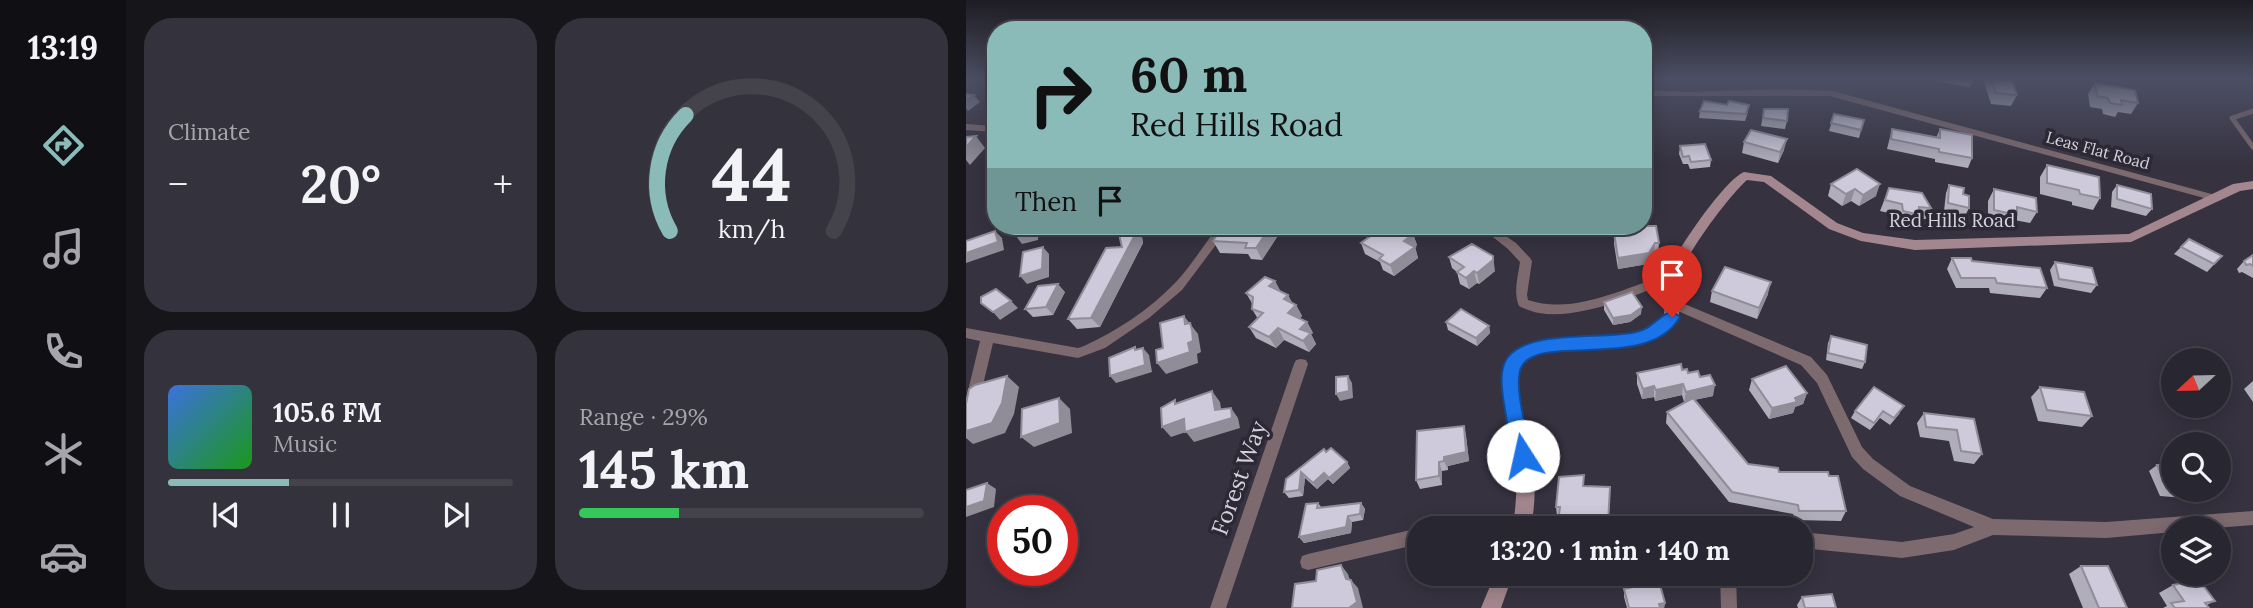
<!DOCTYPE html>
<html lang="en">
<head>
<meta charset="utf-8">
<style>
  body { margin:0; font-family:Lora,serif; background:#34323c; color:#f1f3f6; height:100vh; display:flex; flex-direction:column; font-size:26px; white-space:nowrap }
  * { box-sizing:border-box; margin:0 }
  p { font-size:23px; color:#a5a5ab }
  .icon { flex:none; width:38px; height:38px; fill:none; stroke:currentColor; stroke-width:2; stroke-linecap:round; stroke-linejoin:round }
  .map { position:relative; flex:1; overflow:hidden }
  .side { display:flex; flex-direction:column; gap:18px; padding:18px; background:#16151a; width:840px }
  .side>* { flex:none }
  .hud { position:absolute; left:21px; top:21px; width:665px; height:214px; border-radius:28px; box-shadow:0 4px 18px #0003,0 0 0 2px #44434c; background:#8bbbb9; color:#111; overflow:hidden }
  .needle { width:46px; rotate:248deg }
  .controls { position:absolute; left:1195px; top:348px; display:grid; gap:14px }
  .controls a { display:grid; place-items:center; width:70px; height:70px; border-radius:50%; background:#282630; box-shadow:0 4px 18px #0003,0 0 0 2px #44434c; font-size:35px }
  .speed { position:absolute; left:21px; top:495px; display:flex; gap:14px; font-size:35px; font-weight:700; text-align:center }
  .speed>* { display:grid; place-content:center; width:91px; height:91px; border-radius:50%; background:#282630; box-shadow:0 4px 18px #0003,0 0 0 2px #44434c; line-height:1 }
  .speed .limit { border:10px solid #d22; background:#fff; color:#111 }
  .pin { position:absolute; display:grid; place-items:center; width:60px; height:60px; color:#fff; margin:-72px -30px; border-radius:50% 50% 50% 0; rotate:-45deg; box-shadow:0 0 7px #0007 }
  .pin .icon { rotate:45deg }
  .me { position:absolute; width:77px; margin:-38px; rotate:350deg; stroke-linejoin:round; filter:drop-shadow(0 0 5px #0008) }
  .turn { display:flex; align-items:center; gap:24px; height:147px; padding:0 28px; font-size:32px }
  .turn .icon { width:91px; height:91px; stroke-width:2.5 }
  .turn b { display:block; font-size:49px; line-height:60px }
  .then { display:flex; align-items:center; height:66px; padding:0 28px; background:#0003; gap:14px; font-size:26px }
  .big { font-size:52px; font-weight:700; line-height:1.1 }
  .side .card { flex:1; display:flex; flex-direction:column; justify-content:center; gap:10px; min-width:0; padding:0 24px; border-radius:28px; background:#34323c }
  .side .dial { align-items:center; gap:0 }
  .dial svg { height:182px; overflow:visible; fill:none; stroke:#44434c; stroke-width:7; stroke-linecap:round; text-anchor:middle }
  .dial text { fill:#f1f3f6; stroke:none }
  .song { display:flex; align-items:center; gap:21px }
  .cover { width:84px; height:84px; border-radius:10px; background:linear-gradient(135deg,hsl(220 70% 55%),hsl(120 70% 35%)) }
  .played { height:7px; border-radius:4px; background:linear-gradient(90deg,#8bbbb9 35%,#44434c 35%) }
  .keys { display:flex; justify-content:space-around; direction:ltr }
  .heat { display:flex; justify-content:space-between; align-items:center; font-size:38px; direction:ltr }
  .charge { height:10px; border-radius:5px; background:linear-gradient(90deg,#34c759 29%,#44434c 0) }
  .side .tiles { flex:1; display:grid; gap:18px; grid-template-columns:repeat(2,1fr) }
  .trip { position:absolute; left:441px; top:516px; width:406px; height:70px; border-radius:28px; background:#282630; box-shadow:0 4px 18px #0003,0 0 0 2px #44434c; font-weight:700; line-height:70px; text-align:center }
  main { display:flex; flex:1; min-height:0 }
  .tab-bar { display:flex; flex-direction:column; width:126px; justify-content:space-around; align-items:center; background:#100f13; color:#a5a5ab }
  .tab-bar .icon { width:49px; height:49px }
  .tab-bar .active { color:#8bbbb9 }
  .tab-bar b { font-size:32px; color:#f1f3f6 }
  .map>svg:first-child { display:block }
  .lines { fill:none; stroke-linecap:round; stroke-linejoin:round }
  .lane { stroke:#7d6a6e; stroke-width:5 }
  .street { fill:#7d6a6e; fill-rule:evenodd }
  .secondary { fill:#a4878e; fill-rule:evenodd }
  .wall { fill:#b1aebc }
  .shaded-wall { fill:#908d99 }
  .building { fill:#cecadb; stroke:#908d99; stroke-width:2 }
  .route { fill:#1a73e8; stroke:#114b97; stroke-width:2 }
  .labels { text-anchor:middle; stroke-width:7; stroke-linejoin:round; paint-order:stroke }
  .far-street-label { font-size:16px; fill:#d4d2da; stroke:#2c2835 }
  .street-label { font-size:19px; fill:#d4d2da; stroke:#2c2835 }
  .near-street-label { font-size:23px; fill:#d4d2da; stroke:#2c2835 }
</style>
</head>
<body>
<main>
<nav class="tab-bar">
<b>13:19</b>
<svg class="icon active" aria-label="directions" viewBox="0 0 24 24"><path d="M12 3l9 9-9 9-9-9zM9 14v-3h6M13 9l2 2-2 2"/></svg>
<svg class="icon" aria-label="music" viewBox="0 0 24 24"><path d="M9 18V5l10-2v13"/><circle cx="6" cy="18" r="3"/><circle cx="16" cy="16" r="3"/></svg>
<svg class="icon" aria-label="phone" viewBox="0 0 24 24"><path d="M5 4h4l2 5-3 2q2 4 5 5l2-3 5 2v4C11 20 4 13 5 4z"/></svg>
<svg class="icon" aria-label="climate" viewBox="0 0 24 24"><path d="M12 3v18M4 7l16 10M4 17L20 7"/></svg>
<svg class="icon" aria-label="car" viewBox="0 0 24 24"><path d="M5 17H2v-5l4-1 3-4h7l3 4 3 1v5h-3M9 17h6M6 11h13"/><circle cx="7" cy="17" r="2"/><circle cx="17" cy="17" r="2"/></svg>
</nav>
<section class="side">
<div class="tiles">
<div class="card"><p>Climate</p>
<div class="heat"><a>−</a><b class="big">20°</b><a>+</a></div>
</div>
<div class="card dial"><svg viewBox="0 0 100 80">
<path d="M14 69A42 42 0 1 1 86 69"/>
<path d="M14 69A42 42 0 0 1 21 18" stroke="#8bbbb9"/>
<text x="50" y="56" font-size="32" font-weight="700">44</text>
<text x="50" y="72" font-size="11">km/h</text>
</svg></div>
<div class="card">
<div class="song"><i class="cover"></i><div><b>105.6 FM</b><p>Music</p></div></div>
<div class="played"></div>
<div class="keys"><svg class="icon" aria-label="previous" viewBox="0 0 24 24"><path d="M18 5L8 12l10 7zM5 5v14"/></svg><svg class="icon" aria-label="pause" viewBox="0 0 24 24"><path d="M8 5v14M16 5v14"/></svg><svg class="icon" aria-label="next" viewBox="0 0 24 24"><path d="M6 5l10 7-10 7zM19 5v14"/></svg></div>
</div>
<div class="card"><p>Range · 29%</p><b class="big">145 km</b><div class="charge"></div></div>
</div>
</section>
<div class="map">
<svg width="1287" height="608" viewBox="0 0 1287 608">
  <rect width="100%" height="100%" fill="#363240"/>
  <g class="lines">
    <path class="lane" d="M1287,111l-21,7 21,29"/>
    <g class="street">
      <path d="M817,89l50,2 386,105 1,2 -5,3 -385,-105h-187v-6l47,2z"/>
      <path d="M0,124l30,2v6l-30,-2z"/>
      <path d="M252,226h12l-48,64 -33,28 -44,30 -27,10 -85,-15 -20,84 -2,4 -5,2v-34l14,-58 -14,-3v-10l112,20 6,-2c33,-15 66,-37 91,-63 16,-17 29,-38 43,-57z"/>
      <path d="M513,226h12l25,17 14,15 2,3 -5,34 1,5c47,16 100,-14 144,-27l6,4 -2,3c-40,14 -94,40 -137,33 -7,-1 -14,-4 -20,-7 -6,-14 -1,-29 1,-44l-12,-13z"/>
      <path d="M709,300l136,57 16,18 35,72 11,12 37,27 83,33 113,3 147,-11v14l-38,3h-41v4l-68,6 -113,-3 -39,15 -52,8 -101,-10v-16l101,10 52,-8 20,-7 -74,-31 -37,-27 -11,-12 -35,-74 -16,-18 -130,-57 -2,-3 2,-3z"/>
      <path d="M335,359l5,1 2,4 -82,244h-16l84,-244 2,-4z"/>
      <path d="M453,528v16l-111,26 -6,-2 -2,-6 2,-6 6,-2z"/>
      <path d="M754,574h16l1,34h-16z"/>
    </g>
    <g class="secondary">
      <path d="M778,172l27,4 66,47 26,10 52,7 214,-6 104,-50 20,-3v8l-13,2 -109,51 -216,8 -54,-9 -32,-12 -65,-47 -17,-2c-19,17 -64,77 -69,101 -2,13 4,25 0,37 -4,11 -13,16 -24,20 -34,14 -75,9 -111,14l-11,4 -12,9c-6,21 2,45 7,65 6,33 12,65 3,98h-18c12,-57 -5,-90 -9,-145 0,-59 89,-42 128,-50 12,-2 21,-6 31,-12 6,-14 -1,-29 3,-43 7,-22 60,-99 79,-106z"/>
      <path d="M529,574h18l-12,34h-20z"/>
    </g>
  </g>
  <g class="wall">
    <path d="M677,80h9l-2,3 -7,-1z"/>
    <path d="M967,80h40l-3,7 -36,-6z"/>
    <path d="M1020,80h26l5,15 -6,11 -20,-2 -7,-22z"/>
    <path d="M1129,83l43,20 -7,11 -13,-2 -3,5 -12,-3 -1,-5 -12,-2 -2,-13z"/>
    <path d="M798,109l23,12 -2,8 -24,-3z"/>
    <path d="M734,111l48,1 -3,9 -46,-3z"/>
    <path d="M868,114l30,6 -5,18 -30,-7z"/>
    <path d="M926,129l44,9 4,-9 32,29 -4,10 -33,-6v-3l-48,-10z"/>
    <path d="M778,142l40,8 -6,13 -36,-10z"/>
    <path d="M714,146l31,14 -1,7 -20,2 -2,-5h-5l-4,-10z"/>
    <path d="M1081,165l53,33 -7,12 -21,-5v-3l-32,-8v-17z"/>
    <path d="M891,169l19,27 -17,10 -8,-5 -9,5 -14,-10 3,-12z"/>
    <path d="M983,185l14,9 6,14 -4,8 -21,-5 2,-18z"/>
    <path d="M1151,185l35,24 -6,7 -35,-9 1,-15z"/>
    <path d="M923,188l42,20 -5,11h-8l-3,7 -17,-4 -1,-7 -17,-4z"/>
    <path d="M1028,189l43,23 -7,11 -16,-3 -4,6 -22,-5v-20z"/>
    <path d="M151,226l44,5 -19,6 1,6 -43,84 -23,2 -9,-10 54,-72z"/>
    <path d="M305,226l6,11 -15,23 -11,-1 -3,-5 -28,-1 -7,-12z"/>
    <path d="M634,226h15v4l-15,-1z"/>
    <path d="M672,226l21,17 -1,11h-4l-6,10 -30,5 -4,-25v-11l24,-1z"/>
    <path d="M447,234l4,11 -2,2 3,11 -24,18 -11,-6 -3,-8 -15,-8 -4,-11z"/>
    <path d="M1215,247l41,9 -15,16 -33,-18z"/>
    <path d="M1287,255v23l-11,-6 -3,1 -2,-4 7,-8z"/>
    <path d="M483,257l46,14 -16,13 -2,-1 -8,6 -9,-5 -3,-12 -5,-4z"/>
    <path d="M986,258l20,3 75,27 -7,10 -50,-5 -1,-5h-33l-9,-19z"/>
    <path d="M1089,262l42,23 -6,8 -37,-7 -4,-16z"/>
    <path d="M309,281l5,10 8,4 4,8 4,2 6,11 -2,2 7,4 6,11 -2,1 5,10 -7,8 -25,-12 -8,8 -20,-10 -7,-11 9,-8 -6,-10 1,-4 -7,-12z"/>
    <path d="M746,291l56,3 -11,25 -47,-17z"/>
    <path d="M99,292l-12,23 -20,2 -8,-8z"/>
    <path d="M638,302l37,12 -11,8 -17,3 -9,-15z"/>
    <path d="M480,322l43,4 1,7 -13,13 -29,-16z"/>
    <path d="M865,336l34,26 -3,7 -36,-9 2,-17z"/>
    <path d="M716,370l18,7 13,19 -19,4 54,64 31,8 50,4 17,35 -5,10 -46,-1 -2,-6 -64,-12 -63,-79 1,-11 17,-10 -2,-7 -27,6 -1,-4 -12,2 -5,-15v-11z"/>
    <path d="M786,379l55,14 -4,11 -8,3 -2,6 -24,6 -20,-29z"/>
    <path d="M1287,381v21l-9,-13z"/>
    <path d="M1074,387l52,29 -10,11 -44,-6 -7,-24z"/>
    <path d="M889,411l45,2 -10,12 -10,-7 -10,12 -19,-12z"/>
    <path d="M958,413l50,6 8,35 -8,10 -20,-3 -5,-20 -29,-4 -3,-14z"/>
    <path d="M498,426l2,10 3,25 -21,5v4l-6,1v14l-22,4 -4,-9z"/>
    <path d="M360,452l21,10 3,6 -17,16 -5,-5 -11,10 -12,-11 -2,18 -14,2 -5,-6 2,-13z"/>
    <path d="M1191,465l17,25h24l-13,8 -25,-2 -11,-25z"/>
    <path d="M618,486l26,11 -2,31h-49v-12h-2l-1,-9z"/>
    <path d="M352,503l4,5 39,-5 4,6 -2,11 -11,2 -1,11 -47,10 -5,-6z"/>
    <path d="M1115,566l46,42h-44l-14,-34z"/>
    <path d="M665,578l34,25 -1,5h-37l-3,-11v-8l6,-1z"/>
    <path d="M1207,585l42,16 -8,4 2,3h-46l4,-2 -8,-13z"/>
    <path d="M836,597l34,11h-38l-1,-3z"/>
  </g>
  <g class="shaded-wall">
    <path d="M8,95l6,7 -12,9 -2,-3v-8z"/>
    <path d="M10,136l9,12 -15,17 -4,-5v-13z"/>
    <path d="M821,139l-3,11 -6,13 2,-11z"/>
    <path d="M914,184l-4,12 -17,10 4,-11z"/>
    <path d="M889,189l-4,12 -9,5 4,-12z"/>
    <path d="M66,226h7l-1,14 -16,4 -6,-8z"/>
    <path d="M169,226h25l1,5 -19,6 1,6 -43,84 -9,-9z"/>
    <path d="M305,226l6,11 -15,23 -6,-12z"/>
    <path d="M29,231l7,7 2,12 -38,13v-10z"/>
    <path d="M447,234l4,11 -5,4 3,-2 3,11 -24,18 -4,-11 14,-24z"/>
    <path d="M689,243l-1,11 -6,10 -30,5v-11z"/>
    <path d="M77,247l6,7v23l-22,7 -7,-8z"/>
    <path d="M527,256l2,15 -16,13 -2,-11z"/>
    <path d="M508,271l3,12 -8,6 -3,-11z"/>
    <path d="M309,281l6,11 -12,-6z"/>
    <path d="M805,282l-3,12 -11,25 2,-11z"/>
    <path d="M92,284l7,8 -12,23 -7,-8z"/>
    <path d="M322,295l6,11 -10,-7z"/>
    <path d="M45,301l7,7 -18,12 -7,-8z"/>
    <path d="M330,305l6,11 -8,8 -6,-11z"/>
    <path d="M676,307l-1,7 -11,8 -17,3v-7z"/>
    <path d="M218,316l14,18 3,18 -4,2 1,9 -32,11 -9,-11z"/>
    <path d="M341,322l6,11 -2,1 5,10 -7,8 -6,-11 -3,-12z"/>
    <path d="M523,326l1,7 -13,13 -1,-8z"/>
    <path d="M312,328l6,12 -8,8 -7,-11z"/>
    <path d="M177,348l6,7 3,17 -36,11 -6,-7z"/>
    <path d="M41,376l12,11 -5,27 -9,19 -32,11 -7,-6v-7z"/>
    <path d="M382,376l4,7 1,15 -13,3 -4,-7z"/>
    <path d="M717,384l-1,11 -27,6 1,-11z"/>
    <path d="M749,385l-2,11 -29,6 2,-10z"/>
    <path d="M688,386v11l-12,2 1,-10z"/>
    <path d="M246,391l8,11 3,19 -8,-11z"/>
    <path d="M841,393l-4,11 -8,3 -2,6 -24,6 3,-11z"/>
    <path d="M93,398l11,11 2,24 -38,14 -13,-10z"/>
    <path d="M265,408l7,10 2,10 -46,14 -8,-10 -15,5 -9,-10 22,-8z"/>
    <path d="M498,426l2,10 3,25 -21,5v4l-4,-9v-4z"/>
    <path d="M381,462l3,6 -17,16 -4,-6z"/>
    <path d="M473,462l3,9v14l-3,-9z"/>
    <path d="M335,472l4,6 -2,18 -4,-6z"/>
    <path d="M358,473l4,6 -11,10 -4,-6z"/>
    <path d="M21,483l9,6 -2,18 -28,10v-10z"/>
    <path d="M644,497l-2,31h-9v-2z"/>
    <path d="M395,503l4,6 -2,11 -3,-6z"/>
    <path d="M382,516l4,6 -1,11 -47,10 -5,-6z"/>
    <path d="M375,565l7,9 4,13 -6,-8z"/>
    <path d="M385,580l7,8 5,20h-14z"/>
    <path d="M699,603l-1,5h-6l1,-4z"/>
  </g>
  <g class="building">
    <path d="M1026,80h20l5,15 -21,-2z"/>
    <path d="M1129,83l40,7 3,13 -17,-3 1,5 -12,-2 -2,-5 -11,-2z"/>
    <path d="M0,94l8,1 -8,5z"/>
    <path d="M738,101l23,4 2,-4 20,4 -3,9 -46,-3z"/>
    <path d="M798,109h24l-1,12 -24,-3z"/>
    <path d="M868,114l30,6 -3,10 -30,-7z"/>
    <path d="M926,129l48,9v-9l32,6v23l-33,-6v-3l-48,-10z"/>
    <path d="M785,130l36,9 -7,13 -36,-10z"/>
    <path d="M10,136l-10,11v-10z"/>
    <path d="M739,144l6,16 -20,2 -2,-6 -6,1 -3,-11z"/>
    <path d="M1081,165l52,12 1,21 -20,-4 -1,-4 -32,-7z"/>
    <path d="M891,169l23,15 -17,11 -8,-6 -9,5 -15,-10z"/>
    <path d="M983,185l15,3 -1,6 6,2v12l-21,-5z"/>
    <path d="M1151,185l34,9 1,15 -35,-10z"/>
    <path d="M923,188l33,5 9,15 -12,-1 1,8 -17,-4 -1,-7 -17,-4z"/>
    <path d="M1028,189l42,9 1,14 -20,-5v8l-23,-5z"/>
    <path d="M51,226h15v6l-16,4z"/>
    <path d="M151,226h20h-2l1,7 -45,85 -23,1 38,-71 16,-1z"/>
    <path d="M257,226h48l-15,22h-11l2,-5 -34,-2z"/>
    <path d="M672,226h18l3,17h-4l-6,10 -31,5 -4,-25 24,-1z"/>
    <path d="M435,227l12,7 -9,7 11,6 -25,18 -11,-6 4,-4 -22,-12 18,-13 14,3z"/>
    <path d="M29,231l3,11 -32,11v-12z"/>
    <path d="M1223,239l33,17 -8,8 -33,-17z"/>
    <path d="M506,244l21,12v4l-16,13 -3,-2 -8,7 -9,-6 7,-5 -15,-10z"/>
    <path d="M77,247l-1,22 -22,7 3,-24z"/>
    <path d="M1287,255v11l-3,-2 -4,1 -2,-4z"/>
    <path d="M986,258h19l1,3 68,7 7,20 -50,-5 -2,-5h-34z"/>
    <path d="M1089,262l37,6 5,17 -38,-6z"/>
    <path d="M759,267l46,15 -12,26 -47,-17z"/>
    <path d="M299,277l10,4 -6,5 19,9 -4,4 12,6 -8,8 19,9 -7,7 11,4 -8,8 -25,-13 -9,9 -20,-10 14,-14 -11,-4 1,-12 -7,-4z"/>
    <path d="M92,284l-12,23 -21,2 13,-23z"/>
    <path d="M30,289l15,12 -18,11 -12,-9v-6z"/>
    <path d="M666,292l10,15 -11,8 -18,3 -9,-16z"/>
    <path d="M495,309l28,17 -13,12 -30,-16z"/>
    <path d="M218,316l1,8 5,-1 2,7 1,11 -5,2 2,9 -33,11 -1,-13 7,-2 -3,-25z"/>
    <path d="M865,336l36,9 -2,17 -37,-9z"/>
    <path d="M169,347v3l8,-2 2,17 -35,11 -1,-18z"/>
    <path d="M715,364l1,6 5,-1 1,4 10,-2 2,6 10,-2 5,10 -29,7 -3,-8 -27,6 -2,-4 -11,3 -6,-16z"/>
    <path d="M820,366l21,27 -12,5 2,4 -25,6 -20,-29z"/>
    <path d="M41,376l-5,27 -10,20 -26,8v-27l3,-15 6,-4z"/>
    <path d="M382,376l1,15 -13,3v-17z"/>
    <path d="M908,387l30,19 -10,12 -11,-7 -9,12 -19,-12z"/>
    <path d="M1074,387l44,5 8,24 -45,-6z"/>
    <path d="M246,391l3,19 16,-2 1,10 -47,14 -1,-13 -22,8 -1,-19 14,-8v4z"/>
    <path d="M93,398l1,25 -39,14 1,-28z"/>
    <path d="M727,398l55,66 30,4 1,4h49l1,4h9l8,35h-47l-1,-6 -66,-13 -65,-80z"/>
    <path d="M958,413l50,6 8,35 -21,-3 -4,-21 -31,-3z"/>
    <path d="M498,426l2,26 -22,5v4l-5,1v14l-23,4 1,-49z"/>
    <path d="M365,448l16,14 -18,16 -5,-5 -11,10 -12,-11 -2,18 -15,2 2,-13 38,-30 2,3z"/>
    <path d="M1191,465l17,1v24h19l1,2 -25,-2z"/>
    <path d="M618,475l-1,11 27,1 -2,36 -9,3v2h-36v-5l-5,-1 2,-15h-4l3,-30z"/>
    <path d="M21,483l-3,18 -18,6v-17z"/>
    <path d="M352,503l-1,5 44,-5 -1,11 -12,2 -2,11 -47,10 7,-33z"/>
    <path d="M375,565l5,14 5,1 6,22 -8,6h-57l3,-24 21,-3 1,-11z"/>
    <path d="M1115,566h27l19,42h-28z"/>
    <path d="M680,574h11l8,29 -6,1 1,4h-31l-5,-19 9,-2 -2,-9z"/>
    <path d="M1233,580l16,21 -10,2 4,5h-34l-4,-5 13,-2 -11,-16z"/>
    <path d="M866,594l4,14h-31l-3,-11z"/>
  </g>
  <linearGradient id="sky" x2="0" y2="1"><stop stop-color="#1e1c23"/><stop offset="0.48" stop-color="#4c4f64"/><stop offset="1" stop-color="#4c4f64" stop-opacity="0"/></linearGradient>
  <rect width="1287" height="165" fill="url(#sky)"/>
  <path class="route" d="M706,311l8,6c-31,55 -139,16 -158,49 -10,16 6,70 10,90l-3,6 -6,2 -7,-2c-8,-17 -8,-39 -12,-58 -2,-14 -6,-34 4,-47 22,-28 95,-17 128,-25 16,-3 22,-16 36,-21z"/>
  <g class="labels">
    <g class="far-street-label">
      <text transform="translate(1132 150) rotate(15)" y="6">Leas Flat Road</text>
    </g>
    <g class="street-label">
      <text x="986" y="227">Red Hills Road</text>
    </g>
    <g class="near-street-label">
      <text transform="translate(273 478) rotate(-70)" y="8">Forest Way</text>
    </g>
  </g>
</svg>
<div class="controls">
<a><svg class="needle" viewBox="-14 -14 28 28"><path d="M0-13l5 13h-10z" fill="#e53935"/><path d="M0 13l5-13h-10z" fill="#a5a5ab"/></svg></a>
<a><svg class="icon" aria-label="search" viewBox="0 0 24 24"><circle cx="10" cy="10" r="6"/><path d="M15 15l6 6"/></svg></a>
<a><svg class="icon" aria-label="layers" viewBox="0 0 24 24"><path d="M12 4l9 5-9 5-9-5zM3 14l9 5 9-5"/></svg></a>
</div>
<div class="speed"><div class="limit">50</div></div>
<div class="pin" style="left:706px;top:317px;background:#d93025"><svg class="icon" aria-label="arrive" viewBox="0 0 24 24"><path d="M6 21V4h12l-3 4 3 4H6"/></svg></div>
<svg class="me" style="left:557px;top:456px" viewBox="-20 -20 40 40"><circle r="19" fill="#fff"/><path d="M0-13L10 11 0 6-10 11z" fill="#1a73e8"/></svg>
<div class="trip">13:20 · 1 min · 140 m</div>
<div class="hud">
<div class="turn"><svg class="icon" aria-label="right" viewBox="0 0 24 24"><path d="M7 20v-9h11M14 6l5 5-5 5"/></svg><div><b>60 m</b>Red Hills Road</div></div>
<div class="then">Then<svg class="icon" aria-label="arrive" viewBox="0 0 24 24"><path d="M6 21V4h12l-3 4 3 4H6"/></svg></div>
</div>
</div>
</main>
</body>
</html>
